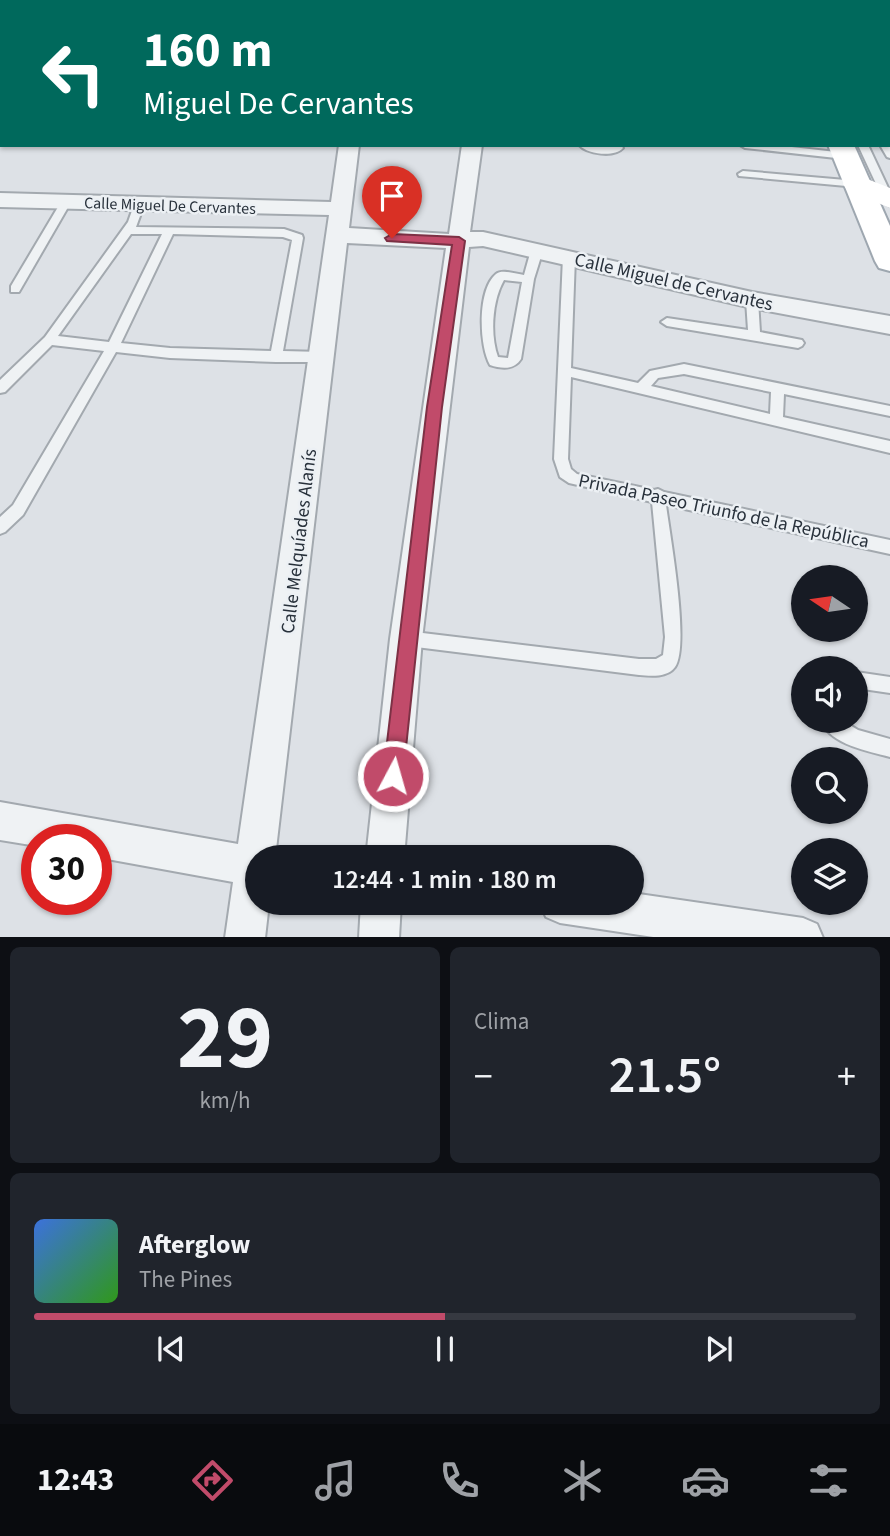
<!DOCTYPE html>
<html lang="es">
<head>
<meta charset="utf-8">
<style>
  body { margin:0; font-family:"Source Sans 3",sans-serif; background:#20242c; color:#f1f3f6; height:100vh; display:flex; flex-direction:column; font-size:26px; white-space:nowrap }
  * { box-sizing:border-box; margin:0 }
  p { font-size:23px; color:#9ea1a6 }
  .icon { flex:none; width:38px; height:38px; fill:none; stroke:currentColor; stroke-width:2; stroke-linecap:round; stroke-linejoin:round }
  .map { position:relative; height:937px; overflow:hidden }
  .details { display:flex; flex-direction:column; gap:10px; padding:10px; background:#0d0f14; flex:1 }
  .details>* { flex:none }
  .guide { position:absolute; left:0px; top:0px; width:891px; height:147px; box-shadow:0 2px 5px #0004; background:#00695c; color:#fff; overflow:hidden }
  .needle { width:46px; rotate:283deg }
  .tools { position:absolute; left:791px; top:565px; display:grid; gap:14px }
  .tools a { display:grid; place-items:center; width:77px; height:77px; border-radius:50%; background:#171b24; box-shadow:0 2px 5px #0004; font-size:35px }
  .speed { position:absolute; left:21px; top:824px; display:flex; gap:14px; font-size:35px; font-weight:700; text-align:center }
  .speed>* { display:grid; place-content:center; width:91px; height:91px; border-radius:50%; background:#171b24; box-shadow:0 2px 5px #0004; line-height:1 }
  .speed .limit { border:10px solid #d22; background:#fff; color:#111 }
  .pin { position:absolute; display:grid; place-items:center; width:60px; height:60px; color:#fff; margin:-72px -30px; border-radius:50% 50% 50% 0; rotate:-45deg; box-shadow:0 0 7px #0007 }
  .pin .icon { rotate:45deg }
  .me { position:absolute; width:77px; margin:-38px; rotate:6deg; stroke-linejoin:round; filter:drop-shadow(0 0 5px #0008) }
  .turn { display:flex; align-items:center; gap:24px; height:147px; padding:0 28px; font-size:32px }
  .turn .icon { width:91px; height:91px; stroke-width:2.5 }
  .turn b { display:block; font-size:49px; line-height:60px }
  .big { font-size:52px; font-weight:600; line-height:1.1 }
  .details .widget { flex:1; display:flex; flex-direction:column; justify-content:center; gap:10px; min-width:0; padding:0 24px; border-radius:10px; background:#20242c }
  .details .dial { align-items:center; gap:0 }
  .dial b { font-size:91px; line-height:1 }
  .song { display:flex; align-items:center; gap:21px }
  .cover { width:84px; height:84px; border-radius:10px; background:linear-gradient(135deg,hsl(220 70% 55%),hsl(110 70% 35%)) }
  .played { height:7px; border-radius:4px; background:linear-gradient(90deg,#c14b6a 50%,#363941 50%) }
  .keys { display:flex; justify-content:space-around; direction:ltr }
  .heat { display:flex; justify-content:space-between; align-items:center; font-size:38px; direction:ltr }
  .details .tiles { flex:1; display:grid; gap:10px; grid-template-columns:1fr 1fr }
  .widget:last-child { grid-column:span 2 }
  .trip { position:absolute; left:245px; top:845px; width:399px; height:70px; border-radius:35px; background:#171b24; box-shadow:0 2px 5px #0004; font-weight:600; line-height:70px; text-align:center }
  .menu { display:flex; height:112px; justify-content:space-around; align-items:center; background:#090b0e; color:#9ea1a6 }
  .menu .icon { width:49px; height:49px }
  .menu .on { color:#c14b6a }
  .menu b { font-size:32px; color:#f1f3f6 }
  .map>svg:first-child { display:block }
  .lines { fill:none; stroke-linecap:round; stroke-linejoin:round }
  .service-casing { stroke:#a3a9af; stroke-width:4 }
  .minor-casing { stroke:#a3a9af; stroke-width:4 }
  .primary-casing { stroke:#9ea7b0; stroke-width:4 }
  .service { fill:#eff2f4; fill-rule:evenodd }
  .minor { fill:#eff2f4; fill-rule:evenodd }
  .secondary { fill:#fff; fill-rule:evenodd }
  .primary { fill:#fff; fill-rule:evenodd }
  .wall { fill:#9ca1a7 }
  .route { fill:#c14b6a; stroke:#7d3145; stroke-width:2 }
  .labels { text-anchor:middle; stroke-width:5; stroke-linejoin:round; paint-order:stroke }
  .far-street-label { font-size:16px; fill:#28313b; stroke:#ecf0f4 }
  .street-label { font-size:19px; fill:#28313b; stroke:#ecf0f4 }
</style>
</head>
<body>
<div class="map">
<svg width="890" height="938" viewBox="0 0 890 938">
  <rect width="100%" height="100%" fill="#dde1e6"/>
  <g class="lines">
    <g class="service-casing">
      <g id="service">
        <path d="M135,0h8l-9,2z"/>
        <path d="M195,0l18,2h-16z"/>
        <path d="M315,0l20,2h-18z"/>
        <path d="M356,0h8l-9,2z"/>
        <rect x="793" y="0" width="8" height="2"/>
        <path d="M808,0h8l1,2h-8z"/>
        <rect x="889" y="64" width="1" height="6"/>
        <path d="M889,144l1,1v13l-3,-1 -7,-12z"/>
        <path d="M740,145h34l71,8 5,3 -5,3 -100,-11z"/>
        <path d="M858,145h10l22,47v14l-5,-3z"/>
        <path d="M743,171l114,10 5,3 -5,3 -118,-11 -1,-2z"/>
        <path d="M66,199l5,3 -52,90h-8v-6l50,-84z"/>
        <path d="M139,202l5,3 -8,22 148,2 18,6 1,3 -20,113 39,1 6,5 -6,5h-46l-106,-4 -54,-6 -93,163 -18,17 -5,2v-17l13,-12 91,-154 -52,-6 -47,47 -5,1v-13l45,-43 83,-115 6,-17zM131,234h31l-53,108 -51,-6zM173,234l110,3 9,3 -21,111 -101,-3 -49,-5z"/>
        <path d="M537,246l6,4 -9,29 -13,80c-7,11 -19,10 -31,6 -11,-19 -13,-75 6,-91 6,-5 20,0 28,1l7,-25zM504,280l18,2 -14,76 -10,-1c-8,-22 -6,-56 6,-77z"/>
        <path d="M569,253l6,4 -4,111 67,15 12,-12 34,-7 206,42v10l-106,-22 -1,23 107,24v12l-319,-76 -3,82 3,10 6,5 77,16 4,-1 6,3 226,48v14l-224,-49c4,30 24,141 9,162 -8,11 -25,9 -36,8l-239,-30 -2,-6 2,-6 6,-2 233,28h17l7,-4 2,-18 -13,-135 -83,-19 -9,-6 -6,-18 9,-202zM684,374l87,18 -1,22 -119,-28 7,-8z"/>
        <path d="M752,296l6,4 2,32 42,8 2,3 -2,3 -4,2 -131,-22 -6,-4 6,-4 81,12 -2,-30z"/>
        <path d="M856,672l34,5v16l-34,-5z"/>
        <path d="M821,721h22l15,9 32,9v18c-22,-6 -59,-12 -69,-36z"/>
      </g>
    </g>
    <g class="minor-casing">
      <g id="minor">
        <path d="M385,0h16l-17,2z"/>
        <rect x="487" y="0" width="16" height="2"/>
        <rect x="889" y="47" width="1" height="10"/>
        <path d="M339,145h20l-10,83 100,6 13,-89h20l-12,87h13l269,60 138,24v18l-138,-26 -269,-62 -14,1 -47,392 -18,219h-38l24,-219 56,-391 -99,-5 -72,615h-18v45h12l-4,35h-40l8,-56 -137,-25v-17h-59v6l-37,-6v-38l238,42 91,-629 -329,-8v-14l331,9z"/>
        <path d="M579,145h42l2,3c-9,10 -36,6 -44,-3z"/>
        <path d="M632,893l171,25 14,6 6,14h-163l-100,-15 -14,-6 -6,-14h92z"/>
        <path d="M361,903h40l-2,35h-40z"/>
      </g>
    </g>
    <g class="primary-casing">
      <g id="primary">
        <path d="M769,0h22v2h-21z"/>
        <rect x="814" y="0" width="22" height="2"/>
        <path d="M889,117l1,1v16l-1,-1z"/>
        <path d="M828,145h26l36,81v45l-11,-3 -4,-7z"/>
      </g>
    </g>
    <use href="#service" class="service"/>
    <use href="#minor" class="minor"/>
    <path class="secondary" d="M857,175l33,13v20l-43,-18 -4,-6 4,-6z"/>
    <use href="#primary" class="primary"/>
  </g>
  <path class="wall" d="M885,0h5v10h-1v-8h-5z"/>
  <path class="route" d="M392,234l67,3 6,4 -23,166 -39,369 -3,7 -7,3 -7,-3 -3,-7 44,-369 25,-162 -65,-4 -2,-3z"/>
  <g class="labels">
    <g class="far-street-label">
      <text transform="translate(170 205) rotate(2)" y="6">Calle Miguel De Cervantes</text>
    </g>
    <g class="street-label">
      <text transform="translate(674 281) rotate(13)" y="7">Calle Miguel de Cervantes</text>
      <text transform="translate(724 510) rotate(12)" y="7">Privada Paseo Triunfo de la República</text>
      <text transform="translate(298 541) rotate(-83)" y="7">Calle Melquíades Alanís</text>
    </g>
  </g>
</svg>
<div class="tools">
<a><svg class="needle" viewBox="-14 -14 28 28"><path d="M0-13l5 13h-10z" fill="#e53935"/><path d="M0 13l5-13h-10z" fill="#9ea1a6"/></svg></a>
<a><svg class="icon" aria-label="sound" viewBox="0 0 24 24"><path d="M4 9h4l5-4v14l-5-4H4zM17 9q2 3 0 6"/></svg></a>
<a><svg class="icon" aria-label="search" viewBox="0 0 24 24"><circle cx="10" cy="10" r="6"/><path d="M15 15l6 6"/></svg></a>
<a><svg class="icon" aria-label="layers" viewBox="0 0 24 24"><path d="M12 4l9 5-9 5-9-5zM3 14l9 5 9-5"/></svg></a>
</div>
<div class="speed"><div class="limit">30</div></div>
<div class="pin" style="left:392px;top:238px;background:#d93025"><svg class="icon" aria-label="arrive" viewBox="0 0 24 24"><path d="M6 21V4h12l-3 4 3 4H6"/></svg></div>
<svg class="me" style="left:393px;top:776px" viewBox="-20 -20 40 40"><circle r="17" fill="#c14b6a" stroke="#fff" stroke-width="3"/><path d="M0-11L8 9 0 5-8 9z" fill="#fff"/></svg>
<div class="trip">12:44 · 1 min · 180 m</div>
<div class="guide">
<div class="turn"><svg class="icon" aria-label="left" viewBox="0 0 24 24"><path d="M17 20v-9H6M10 6l-5 5 5 5"/></svg><div><b>160 m</b>Miguel De Cervantes</div></div>
</div>
</div>
<section class="details">
<div class="tiles">
<div class="widget dial"><b>29</b><p>km/h</p></div>
<div class="widget"><p>Clima</p>
<div class="heat"><a>−</a><b class="big">21.5°</b><a>+</a></div>
</div>
<div class="widget">
<div class="song"><i class="cover"></i><div><b>Afterglow</b><p>The Pines</p></div></div>
<div class="played"></div>
<div class="keys"><svg class="icon" aria-label="previous" viewBox="0 0 24 24"><path d="M18 5L8 12l10 7zM5 5v14"/></svg><svg class="icon" aria-label="pause" viewBox="0 0 24 24"><path d="M8 5v14M16 5v14"/></svg><svg class="icon" aria-label="next" viewBox="0 0 24 24"><path d="M6 5l10 7-10 7zM19 5v14"/></svg></div>
</div>
</div>
</section>
<nav class="menu">
<b>12:43</b>
<svg class="icon on" aria-label="directions" viewBox="0 0 24 24"><path d="M12 3l9 9-9 9-9-9zM9 14v-3h6M13 9l2 2-2 2"/></svg>
<svg class="icon" aria-label="music" viewBox="0 0 24 24"><path d="M9 18V5l10-2v13"/><circle cx="6" cy="18" r="3"/><circle cx="16" cy="16" r="3"/></svg>
<svg class="icon" aria-label="phone" viewBox="0 0 24 24"><path d="M5 4h4l2 5-3 2q2 4 5 5l2-3 5 2v4C11 20 4 13 5 4z"/></svg>
<svg class="icon" aria-label="climate" viewBox="0 0 24 24"><path d="M12 3v18M4 7l16 10M4 17L20 7"/></svg>
<svg class="icon" aria-label="car" viewBox="0 0 24 24"><path d="M5 17H2v-5l4-1 3-4h7l3 4 3 1v5h-3M9 17h6M6 11h13"/><circle cx="7" cy="17" r="2"/><circle cx="17" cy="17" r="2"/></svg>
<svg class="icon" aria-label="filters" viewBox="0 0 24 24"><path d="M4 7h16M4 17h16"/><circle cx="9" cy="7" r="2"/><circle cx="15" cy="17" r="2"/></svg>
</nav>
</body>
</html>
